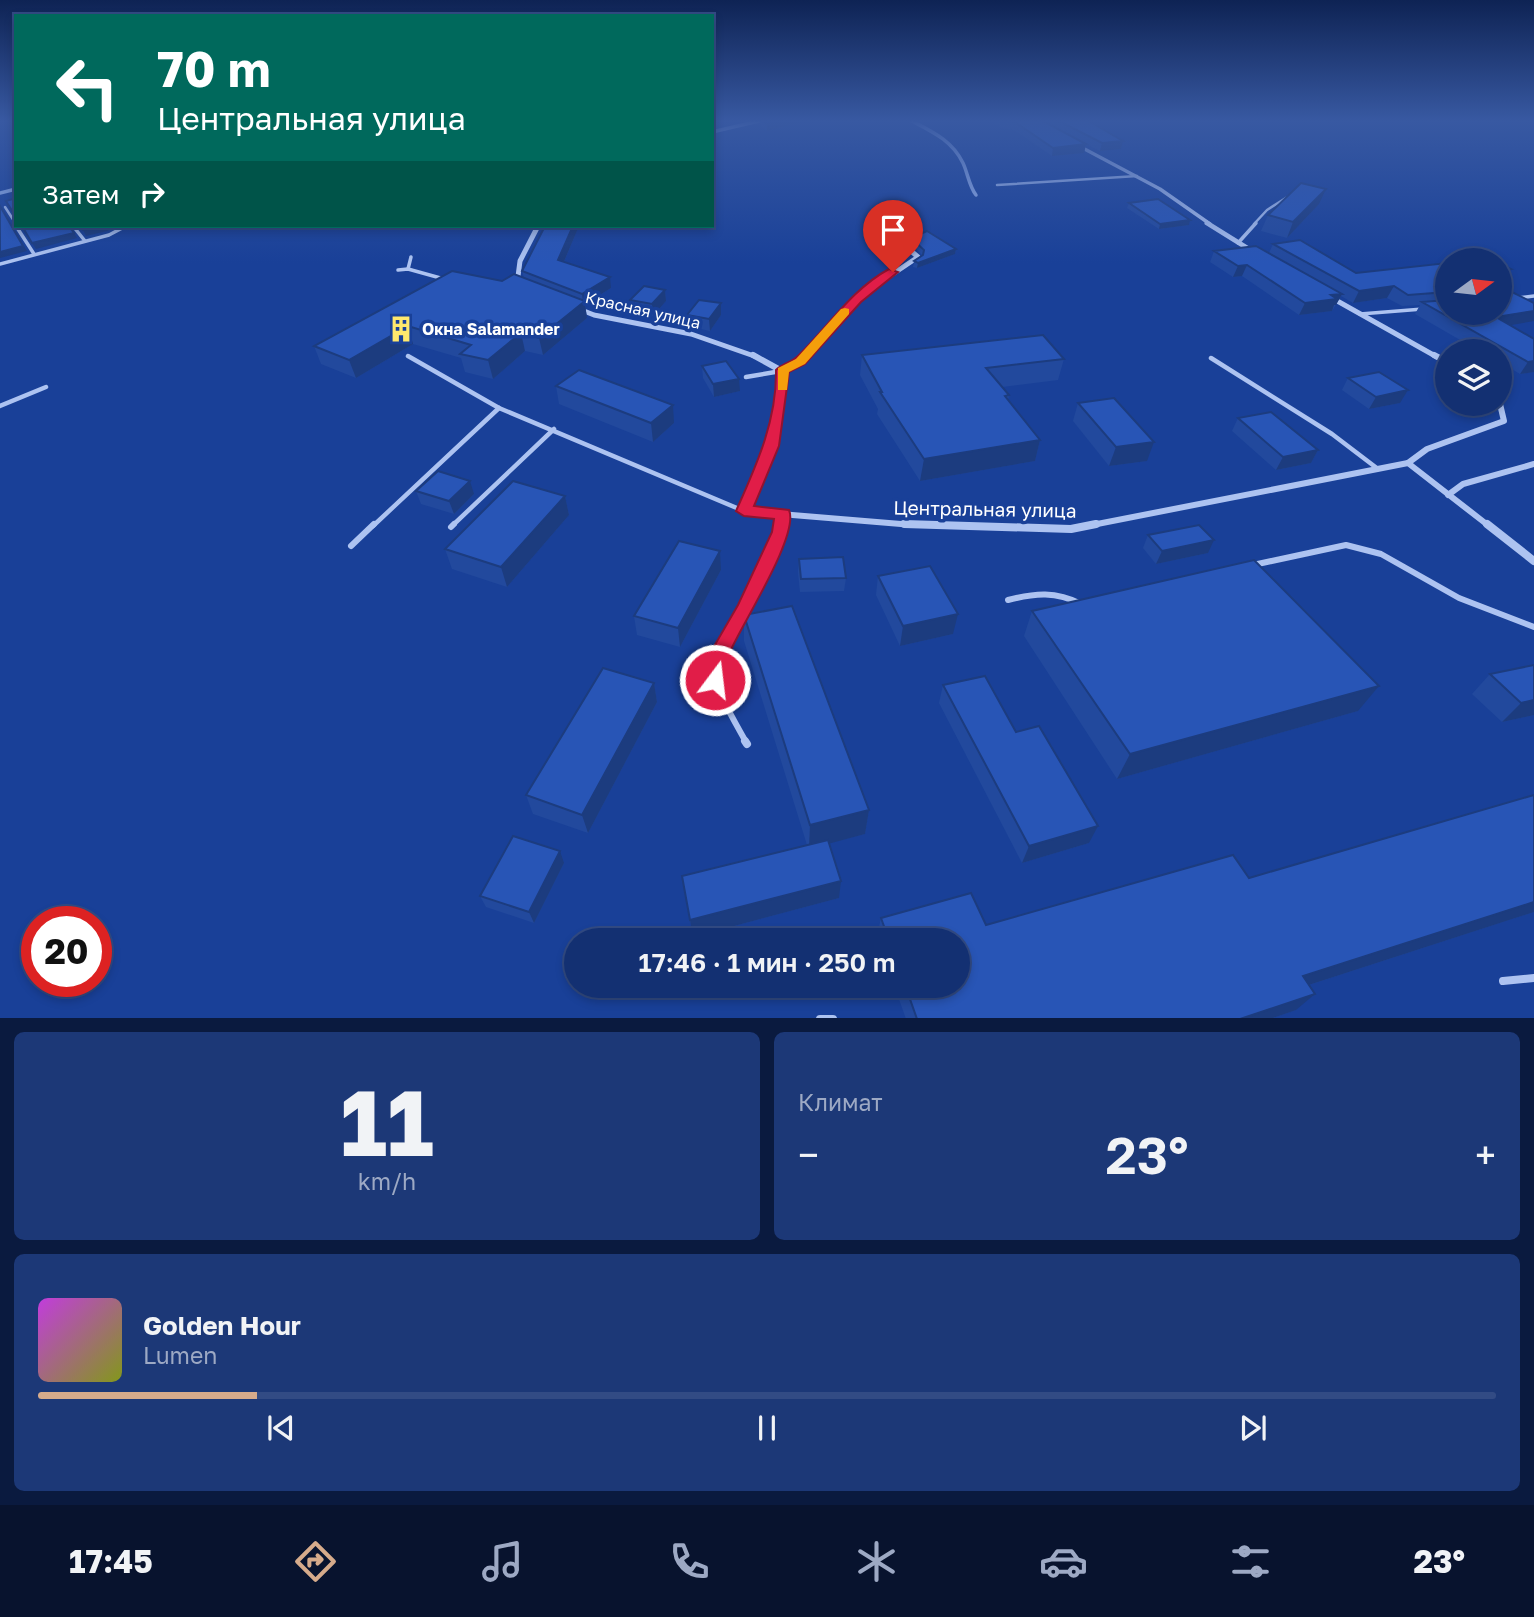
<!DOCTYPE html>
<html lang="ru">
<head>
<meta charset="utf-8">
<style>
  body { margin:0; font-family:"Golos Text",sans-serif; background:#1c3877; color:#f1f3f6; height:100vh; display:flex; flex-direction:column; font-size:26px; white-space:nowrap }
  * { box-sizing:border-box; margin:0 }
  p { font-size:23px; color:#9da9c4 }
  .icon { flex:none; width:38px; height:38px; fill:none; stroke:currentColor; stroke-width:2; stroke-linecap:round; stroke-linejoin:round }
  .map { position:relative; height:1018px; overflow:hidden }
  .panel { display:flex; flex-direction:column; gap:14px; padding:14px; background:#0a1a3f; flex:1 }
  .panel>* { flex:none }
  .hud { position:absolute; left:14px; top:14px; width:700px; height:214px; border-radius:0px; box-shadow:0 4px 10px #0003,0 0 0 2px #324b84; background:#00695c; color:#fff; overflow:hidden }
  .needle { width:46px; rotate:75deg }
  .buttons { position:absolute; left:1435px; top:248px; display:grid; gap:14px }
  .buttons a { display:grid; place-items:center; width:77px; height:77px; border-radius:50%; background:#133072; box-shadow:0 4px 10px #0003,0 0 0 2px #324b84; font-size:35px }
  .speed { position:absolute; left:21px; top:906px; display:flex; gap:14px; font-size:35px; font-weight:700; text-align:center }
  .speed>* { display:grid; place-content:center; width:91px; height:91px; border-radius:50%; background:#133072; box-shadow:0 4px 10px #0003,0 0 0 2px #324b84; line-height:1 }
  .speed .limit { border:10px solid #d22; background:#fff; color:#111 }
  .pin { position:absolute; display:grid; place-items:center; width:60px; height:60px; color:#fff; margin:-72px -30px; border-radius:50% 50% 50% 0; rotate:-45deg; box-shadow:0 0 7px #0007 }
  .pin .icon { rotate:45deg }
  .me { position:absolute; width:77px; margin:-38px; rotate:15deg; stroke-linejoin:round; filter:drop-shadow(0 0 5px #0008) }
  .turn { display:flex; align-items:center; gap:24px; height:147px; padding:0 28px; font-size:32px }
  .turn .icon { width:91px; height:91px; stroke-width:2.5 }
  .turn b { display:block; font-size:49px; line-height:60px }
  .then { display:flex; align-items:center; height:66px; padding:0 28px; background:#0003; gap:14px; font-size:26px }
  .big { font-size:52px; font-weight:600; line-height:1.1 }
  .panel .card { flex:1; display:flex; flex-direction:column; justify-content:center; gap:10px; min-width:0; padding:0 24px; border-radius:10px; background:#1c3877 }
  .panel .dial { align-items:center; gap:0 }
  .dial b { font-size:91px; line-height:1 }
  .song { display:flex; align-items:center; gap:21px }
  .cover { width:84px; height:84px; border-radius:10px; background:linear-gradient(135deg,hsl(290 70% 55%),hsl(70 70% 35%)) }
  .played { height:7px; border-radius:4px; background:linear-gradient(90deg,#d6ab8b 15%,#324b84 15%) }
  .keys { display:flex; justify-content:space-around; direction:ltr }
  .heat { display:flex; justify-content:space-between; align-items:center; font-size:38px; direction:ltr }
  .panel .tiles { flex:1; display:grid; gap:14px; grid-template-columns:1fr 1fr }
  .card:last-child { grid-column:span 2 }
  .trip { position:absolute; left:564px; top:928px; width:406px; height:70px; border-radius:35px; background:#133072; box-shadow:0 4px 10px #0003,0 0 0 2px #324b84; font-weight:600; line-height:70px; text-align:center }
  .menu { display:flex; height:112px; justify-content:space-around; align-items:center; background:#08132e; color:#9da9c4 }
  .menu .icon { width:49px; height:49px }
  .menu .on { color:#d6ab8b }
  .menu b { font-size:32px; color:#f1f3f6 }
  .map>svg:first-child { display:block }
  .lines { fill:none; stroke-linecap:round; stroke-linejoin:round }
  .stream { stroke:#a0bbf3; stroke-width:3.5 }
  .service-far4 { stroke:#adc3f1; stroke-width:2.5 }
  .service-far3 { stroke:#adc3f1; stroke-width:3.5 }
  .service-far2 { stroke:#adc3f1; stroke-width:4.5 }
  .service-far1 { stroke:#adc3f1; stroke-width:6 }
  .service { stroke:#adc3f1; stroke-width:8 }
  .minor-far3 { stroke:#adc3f1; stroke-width:3.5 }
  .minor-far2 { stroke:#adc3f1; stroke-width:5 }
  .minor-far1 { stroke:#adc3f1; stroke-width:6 }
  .minor { stroke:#adc3f1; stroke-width:8 }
  .wall { fill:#22499d }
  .shaded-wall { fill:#1c3c7f }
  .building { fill:#2855b6; stroke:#1c3c7f; stroke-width:2 }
  .route { fill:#e11d48; stroke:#92132f; stroke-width:2 }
  .slow { fill:#f59e0b }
  .labels { text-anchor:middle; stroke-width:7; stroke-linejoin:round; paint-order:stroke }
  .far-street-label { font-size:16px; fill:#fff; stroke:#194098 }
  .far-poi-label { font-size:16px; font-weight:bold; fill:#fff; stroke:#194098; text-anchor:start }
  .street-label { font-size:19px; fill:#fff; stroke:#194098 }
</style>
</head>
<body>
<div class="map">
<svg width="1534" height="1019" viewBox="0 0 1534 1019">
  <rect width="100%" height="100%" fill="#194098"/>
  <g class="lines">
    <g class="stream">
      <path d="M910,120c21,11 42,20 53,43 5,11 6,23 13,32"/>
      <path d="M0,193l16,-4"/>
    </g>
    <g class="service-far4">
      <path d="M997,185l140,-9"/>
      <path d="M5,207l11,17"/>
      <path d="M1254,224l13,-14 22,-14"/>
    </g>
    <g class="service-far3">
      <path d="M15,223l1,2"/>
      <path d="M16,226l18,28"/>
      <path d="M73,226l12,15"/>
      <path d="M1238,243l18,-20"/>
      <path d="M0,264l109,-29 17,-9"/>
      <path d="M408,269l3,-12"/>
      <path d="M398,270l10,-1 36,10"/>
      <path d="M1517,298l17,-2"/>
      <path d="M1360,314l63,-5"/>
    </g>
    <g class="service-far2">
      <path d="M408,356l91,52 245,103"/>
      <path d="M1211,358l121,76 46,35"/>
      <path d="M746,377l35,-6"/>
      <path d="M0,406l46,-19"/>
      <path d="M373,526l126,-118"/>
      <path d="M452,526l102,-97"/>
      <path d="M782,526l1,-12"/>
    </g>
    <g class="service-far1">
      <path d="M451,527l3,-3"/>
      <path d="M351,546l23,-22"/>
      <path d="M1253,565l93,-20 35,9 78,44 75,29"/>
      <path d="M1008,600c27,-7 48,-9 73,4"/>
      <path d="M746,742c-7,-13 -30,-51 -31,-64 -3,-41 62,-107 67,-154"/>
    </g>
    <g class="service">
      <path d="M745,741l2,3"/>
      <path d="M1503,981l31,-3"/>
      <path d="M820,1019h13"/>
    </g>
    <g class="minor-far3">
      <path d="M712,132l51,-12"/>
      <path d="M1077,145l83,44 50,35"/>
      <path d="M893,217l2,7"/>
    </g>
    <g class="minor-far2">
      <path d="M1207,223l45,28"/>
      <path d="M517,284l3,-23 18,-35"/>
      <path d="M1332,298l105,59"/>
      <path d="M579,309l15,6 97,19 66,23"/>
      <path d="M803,357l60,-63 55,-37 -14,-12 -10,-22"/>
    </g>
    <g class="minor-far1">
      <path d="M753,355l29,16c-1,50 -18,94 -38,140l157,13 63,2"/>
      <path d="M1434,355l13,7"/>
      <path d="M782,371l23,-16"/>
      <path d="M1448,495l15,-11 71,-20"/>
      <path d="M1087,526l321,-63"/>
      <path d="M1489,526l-81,-63 19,-14 77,-28 -4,-17"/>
    </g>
    <g class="minor">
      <path d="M904,524l167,5 25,-5"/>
      <path d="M1487,524l47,37"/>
    </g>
  </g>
  <g class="wall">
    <path d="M760,120h50l-43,11 -7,-6z"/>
    <path d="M990,120h97l36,21 -2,8 -21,2 -14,-7 -2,9 -32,3 -38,-26 -12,-2z"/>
    <path d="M1129,203l60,22 -30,4 -32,-21z"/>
    <path d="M1319,204l-32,34 -26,-7 7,-16z"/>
    <path d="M545,226h34l-15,36 47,26 -26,16 2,14 -44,37 -18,-4 -32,28 -28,-7 -4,-14 -48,-14 -57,34 -35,-14 -7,-18 188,-65 22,-3 -2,-7z"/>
    <path d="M911,238l45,11 -1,5 -38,14 -4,-1 1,-6 8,-6 -12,-12z"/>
    <path d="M1273,244l83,29 91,-10v50l63,12 24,47 -14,2 -20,-12v-10h-19l-66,-38 5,-9 -18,1 -15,-8 -34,5 -12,-7 -9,15 -33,4 -57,-39 -9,1 -23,-15 4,-11 55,2z"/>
    <path d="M886,249l23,7 -7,6 -16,-7z"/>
    <path d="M665,290l1,11 -13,15 -21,-4 -2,-12z"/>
    <path d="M687,315h34l-11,16 -23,-5z"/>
    <path d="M862,355l202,4 -6,21 -56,7 7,8 -1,5 32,40 -5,21 -115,20 -43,-67 1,-5 -18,-34z"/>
    <path d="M702,366l38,25 -26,6 -11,-19z"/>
    <path d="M1348,378l52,25 -31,6 -27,-19z"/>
    <path d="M556,386l118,37 -21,19 -94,-38z"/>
    <path d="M1078,403l69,58 -38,5 -36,-45z"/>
    <path d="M1238,418l80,32 -7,13 -35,7 -44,-39z"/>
    <path d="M416,491l58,3 -20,20 -33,-10z"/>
    <path d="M565,496l4,19 -62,72 -55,-18 -7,-20z"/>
    <path d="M1148,535l60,18 -52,11 -13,-16z"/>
    <path d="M799,559l47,19 -2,13 -44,1 -2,-20z"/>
    <path d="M721,570l-41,77 -43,-12 -3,-19z"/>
    <path d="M878,576l75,58 -53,12 -24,-51z"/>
    <path d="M1032,611l326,100 -241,68 -93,-143z"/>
    <path d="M744,615l125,195 -4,24 -36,9 10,55 -146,39 -11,-61 125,-31 -63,-204z"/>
    <path d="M1490,674l44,41 -32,7 -30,-28z"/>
    <path d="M654,683l3,19 -69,131 -55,-19 -7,-19z"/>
    <path d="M943,685l73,47 73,111 -67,20 -83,-160z"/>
    <path d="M564,863l-30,60 -48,-16 -6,-11z"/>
    <path d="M1249,878l285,34 -225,73 -13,25 -26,9h-364l-12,-34h63v-45h-78l-2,-4 4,-18 105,7z"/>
  </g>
  <g class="shaded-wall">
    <path d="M784,120h26l-43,11v-7z"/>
    <path d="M1123,141l-2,8 -21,2 2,-8z"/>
    <path d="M1086,144l-2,9 -32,3 1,-8z"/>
    <path d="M1326,189l-7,15 -32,34 6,-16z"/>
    <path d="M1,208l26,43 -27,7v-6z"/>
    <path d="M1190,220l-1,5 -30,4 1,-5z"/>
    <path d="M104,226h13l-10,5 -21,5 -3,-6z"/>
    <path d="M573,226h6l-19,45 -2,-11z"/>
    <path d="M74,233l3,5 -41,11 -4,-6z"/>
    <path d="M956,249l-1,5 -38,14 1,-5z"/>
    <path d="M910,251l-1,5 -7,6v-6z"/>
    <path d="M1247,265l-5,11 -9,1 5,-11z"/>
    <path d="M1511,269l-7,12h-4v-10z"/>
    <path d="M610,277l1,11 -26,16 2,14 -44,37 -4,-17 44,-36 -1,-8z"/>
    <path d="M1394,286l-7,12 -34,5 6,-12z"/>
    <path d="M665,290l1,11 -13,15 -1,-12z"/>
    <path d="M1342,294l-6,11h-2l-2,6 -33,4 6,-12 26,-8z"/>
    <path d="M721,303v12l-11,16 -1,-12z"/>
    <path d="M1534,311v10l-46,8 8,-12z"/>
    <path d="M408,326l5,18 -57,34 -7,-18z"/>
    <path d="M521,333l4,18 -32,28 -5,-19z"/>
    <path d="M1534,361v11l-14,2 8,-12z"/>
    <path d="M739,379l1,12 -26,6 -1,-13z"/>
    <path d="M1408,390l-8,13 -31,6 7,-12z"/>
    <path d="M673,405l1,18 -21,19 -2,-19z"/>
    <path d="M1040,440l-5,21 -115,20 4,-22z"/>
    <path d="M1154,442l-7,19 -38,5 7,-19z"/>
    <path d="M1318,450l-7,13 -35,7 7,-13z"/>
    <path d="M470,481l4,13 -20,20 -5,-13z"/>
    <path d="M565,496l4,19 -62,72 -6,-20z"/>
    <path d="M1214,540l-6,13 -52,11 6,-13z"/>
    <path d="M720,551l1,19 -41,77 -2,-19z"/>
    <path d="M958,614l-5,20 -53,12 3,-20z"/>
    <path d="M654,683l3,19 -69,131 -6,-18z"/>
    <path d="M1379,686l-21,25 -241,68 13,-25z"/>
    <path d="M1534,700v15l-32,7 19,-19z"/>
    <path d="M869,810l-4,24 -56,15 1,-24z"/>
    <path d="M1098,826l-9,17 -67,20 7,-17z"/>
    <path d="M560,851l4,12 -30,60 -5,-11z"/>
    <path d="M841,881l-2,17 -146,39 -3,-17z"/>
    <path d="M1534,902v10l-250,81 19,-17z"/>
    <path d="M1315,994l-19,16 -26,9h-30z"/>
  </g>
  <g class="building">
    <path d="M762,120h22l-17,4z"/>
    <path d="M1007,120h34l45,24 -33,4 -38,-26z"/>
    <path d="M1057,120h30l36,21 -21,2z"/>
    <path d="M1301,183l25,6 -33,33 -25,-7z"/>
    <path d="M16,198v19l-10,-16z"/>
    <path d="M1158,199l32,21 -30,4 -31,-21z"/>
    <path d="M0,206l23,40 -23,6z"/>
    <path d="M22,226h47l5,7 -42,10z"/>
    <path d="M80,226h24l-21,4z"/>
    <path d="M545,226h28l-15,34 52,17 -28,17 -60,-23z"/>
    <path d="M927,231l29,18 -38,14 -4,-2 9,-6 1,-5 -13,-12z"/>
    <path d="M1300,240l56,33 91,-10v29l-39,3 -14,-9 -35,5 -86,-47z"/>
    <path d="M901,243l9,8 -8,5 -16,-7z"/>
    <path d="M1256,246l86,48 -11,1 6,4 -32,4 -58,-38 -9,1 -24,-15z"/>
    <path d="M1484,256l9,5h-36l-2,-1z"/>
    <path d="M1500,264l11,5 -11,2z"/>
    <path d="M452,271l50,10 12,-7 71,27 -46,37 -18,-5 -33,27 -28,-6 11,-9 -63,-19 -59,34 -35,-14z"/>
    <path d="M644,286l21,4 -13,14 -22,-4z"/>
    <path d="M1500,286l3,2 2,4h7l22,11v8l-38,6 38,22v22l-6,1 -106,-60 25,-2v13h53z"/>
    <path d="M699,300l22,3 -12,16 -22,-4z"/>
    <path d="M1043,335l21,24 -78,9 23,27 -4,1 35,44 -116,19 -44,-67h2l-20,-37z"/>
    <path d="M726,361l13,18 -26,5 -11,-18z"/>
    <path d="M579,370l94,35 -22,18 -95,-37z"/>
    <path d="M1379,372l29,18 -32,7 -28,-19z"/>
    <path d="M1114,398l40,44 -38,5 -38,-44z"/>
    <path d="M1271,412l47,38 -35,7 -45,-39z"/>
    <path d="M438,471l32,10 -21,20 -33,-10z"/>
    <path d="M513,481l52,15 -64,71 -56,-18z"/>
    <path d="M1199,525l15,15 -52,11 -14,-16z"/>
    <path d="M679,541l41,10 -42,77 -44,-12z"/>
    <path d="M843,557l3,21 -45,1 -2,-20z"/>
    <path d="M1254,560l125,126 -249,68 -98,-143z"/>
    <path d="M930,566l28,48 -55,12 -25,-50z"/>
    <path d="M792,606l77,204 -59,15 -66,-210z"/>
    <path d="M1534,665v35l-13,3 -31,-29z"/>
    <path d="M603,668l51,15 -72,132 -56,-20z"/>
    <path d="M985,676l31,56 23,-6 59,100 -69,20 -86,-161z"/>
    <path d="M1534,795v107l-231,74 12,18 -75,25h-323l-12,-34h52v-45h-68l-8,-22 90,-25 15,32 247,-70 16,23z"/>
    <path d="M513,836l47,15 -31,61 -49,-16z"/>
    <path d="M828,840l13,41 -151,39 -8,-44z"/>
  </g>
  <linearGradient id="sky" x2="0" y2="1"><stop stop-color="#0e2354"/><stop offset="0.46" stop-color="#3859a2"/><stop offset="1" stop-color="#3859a2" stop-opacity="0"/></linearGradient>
  <rect width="1534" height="263" fill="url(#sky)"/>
  <path class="route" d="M889,269l9,3 -37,30 -56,62 -16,8 -10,74 -25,60 35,4c11,25 -49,117 -60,144 -4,10 -2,21 -7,31l-7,3 -7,-3 -3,-5 4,-25 29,-50 34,-73 2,-13 -30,-3 -8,-5c20,-45 41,-90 40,-141 6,-6 16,-8 22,-14 30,-29 54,-67 91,-87z"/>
  <path class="slow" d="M845,308l4,1v5l-44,50 -16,8 -2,18h-9v-22l18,-9 45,-50z"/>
  <defs>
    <g id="building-bare" transform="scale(2.1)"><path d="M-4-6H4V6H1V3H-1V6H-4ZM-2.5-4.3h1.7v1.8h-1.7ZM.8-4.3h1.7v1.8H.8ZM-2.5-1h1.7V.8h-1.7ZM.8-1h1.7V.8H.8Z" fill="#ffe86d" stroke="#194098" stroke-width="2.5" paint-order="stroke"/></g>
  </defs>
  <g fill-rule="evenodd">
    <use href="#building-bare" x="401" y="329"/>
  </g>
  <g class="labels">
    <g class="far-street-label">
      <text transform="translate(643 310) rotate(13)" y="6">Красная улица</text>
    </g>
    <g class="far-poi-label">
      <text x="422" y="335">Окна Salamander</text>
    </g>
    <g class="street-label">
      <text transform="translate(985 509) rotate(1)" y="7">Центральная улица</text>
    </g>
  </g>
</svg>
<div class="buttons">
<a><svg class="needle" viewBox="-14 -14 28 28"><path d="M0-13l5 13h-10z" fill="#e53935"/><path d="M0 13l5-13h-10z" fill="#9da9c4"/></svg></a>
<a><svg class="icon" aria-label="layers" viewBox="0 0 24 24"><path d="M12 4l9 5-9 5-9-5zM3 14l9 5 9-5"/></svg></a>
</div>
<div class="speed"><div class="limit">20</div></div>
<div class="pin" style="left:893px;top:272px;background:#d93025"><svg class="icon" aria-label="arrive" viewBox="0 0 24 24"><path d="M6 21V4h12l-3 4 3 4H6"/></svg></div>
<svg class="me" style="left:715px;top:680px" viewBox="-20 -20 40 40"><circle r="17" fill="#e11d48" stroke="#fff" stroke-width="3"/><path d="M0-11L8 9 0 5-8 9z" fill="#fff"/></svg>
<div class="trip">17:46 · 1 мин · 250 m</div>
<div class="hud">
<div class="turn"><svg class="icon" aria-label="left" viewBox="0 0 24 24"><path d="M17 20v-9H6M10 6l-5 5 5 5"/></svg><div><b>70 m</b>Центральная улица</div></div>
<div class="then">Затем<svg class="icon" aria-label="right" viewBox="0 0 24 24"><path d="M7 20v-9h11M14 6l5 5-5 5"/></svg></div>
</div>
</div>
<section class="panel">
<div class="tiles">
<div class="card dial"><b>11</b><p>km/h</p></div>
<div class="card"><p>Климат</p>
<div class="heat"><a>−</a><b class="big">23°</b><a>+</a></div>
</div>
<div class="card">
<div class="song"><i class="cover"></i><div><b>Golden Hour</b><p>Lumen</p></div></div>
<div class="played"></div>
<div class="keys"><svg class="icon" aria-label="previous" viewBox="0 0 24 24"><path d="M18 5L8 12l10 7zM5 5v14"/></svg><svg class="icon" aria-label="pause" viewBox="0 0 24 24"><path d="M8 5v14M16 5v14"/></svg><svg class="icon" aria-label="next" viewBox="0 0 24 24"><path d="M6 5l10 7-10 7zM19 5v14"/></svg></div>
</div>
</div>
</section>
<nav class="menu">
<b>17:45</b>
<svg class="icon on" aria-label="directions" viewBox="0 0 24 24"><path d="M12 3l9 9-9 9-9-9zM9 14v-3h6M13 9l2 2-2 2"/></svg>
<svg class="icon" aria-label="music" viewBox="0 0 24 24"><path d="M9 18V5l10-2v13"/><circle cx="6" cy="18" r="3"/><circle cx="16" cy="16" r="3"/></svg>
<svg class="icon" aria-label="phone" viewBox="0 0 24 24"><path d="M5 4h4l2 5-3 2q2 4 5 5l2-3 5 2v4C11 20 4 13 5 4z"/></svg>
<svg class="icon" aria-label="climate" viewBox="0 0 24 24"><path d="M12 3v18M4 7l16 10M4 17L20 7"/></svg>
<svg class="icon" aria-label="car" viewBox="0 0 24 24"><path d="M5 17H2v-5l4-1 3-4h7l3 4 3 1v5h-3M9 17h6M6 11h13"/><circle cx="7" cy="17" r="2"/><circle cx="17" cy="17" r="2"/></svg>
<svg class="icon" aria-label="filters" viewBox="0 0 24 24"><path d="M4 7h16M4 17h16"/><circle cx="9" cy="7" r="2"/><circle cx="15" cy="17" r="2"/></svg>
<b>23°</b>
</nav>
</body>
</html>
